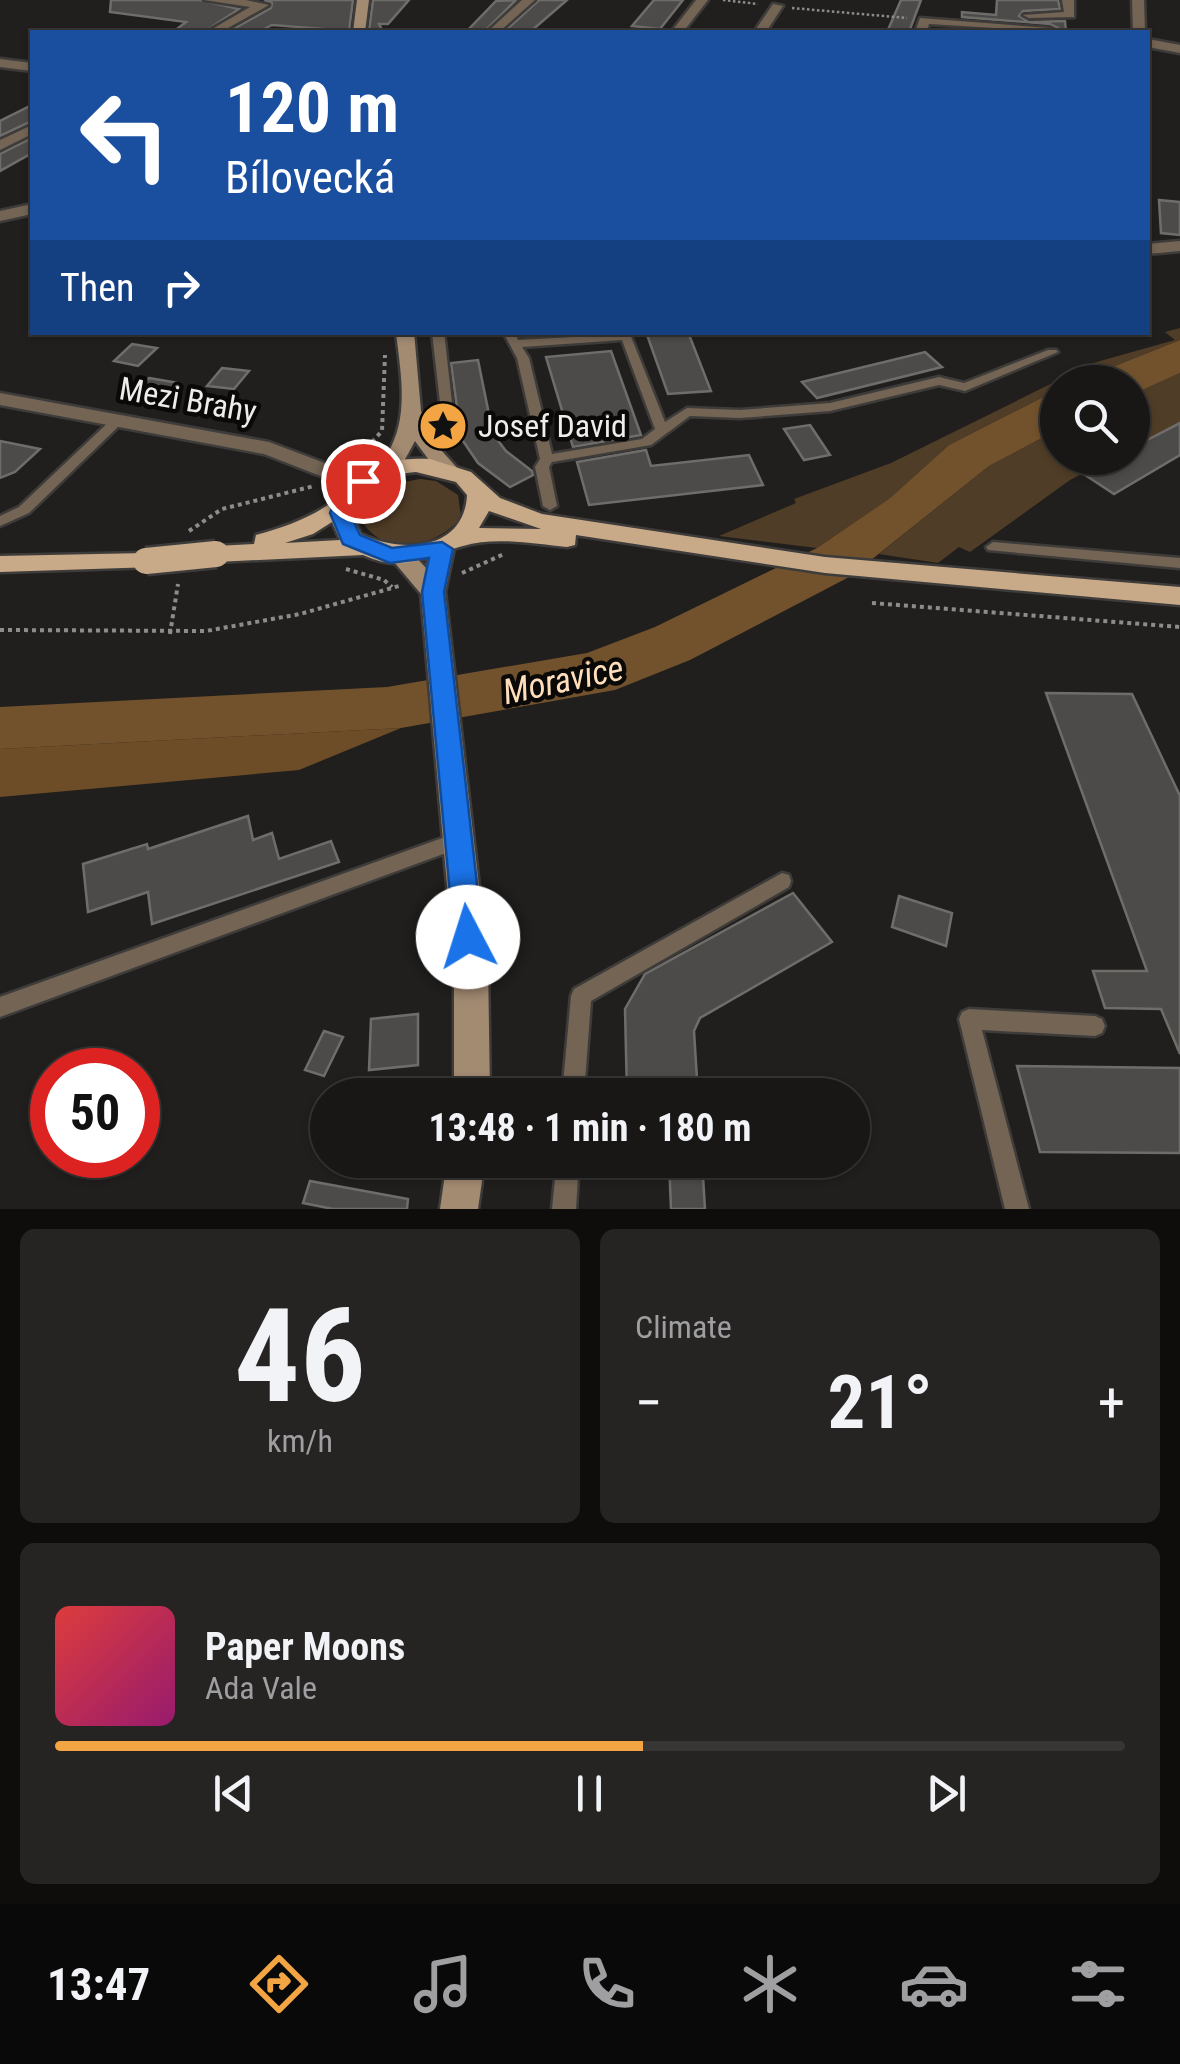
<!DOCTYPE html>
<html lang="en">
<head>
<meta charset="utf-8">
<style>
  body { margin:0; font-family:"Roboto Condensed",sans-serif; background:#262423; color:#f1f3f6; height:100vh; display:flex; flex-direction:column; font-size:38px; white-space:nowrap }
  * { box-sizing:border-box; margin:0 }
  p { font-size:32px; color:#9f9fa1 }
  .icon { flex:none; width:55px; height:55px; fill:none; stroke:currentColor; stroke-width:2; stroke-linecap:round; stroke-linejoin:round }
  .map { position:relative; height:1209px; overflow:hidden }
  .side { display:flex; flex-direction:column; gap:20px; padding:20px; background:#0e0d0c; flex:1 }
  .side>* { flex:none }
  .top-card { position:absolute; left:30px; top:30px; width:1120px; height:305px; border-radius:0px; box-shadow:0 2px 8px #0004,0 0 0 2px #373635; background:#1a4fa0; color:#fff; overflow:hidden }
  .controls { position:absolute; left:1040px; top:365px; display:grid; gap:20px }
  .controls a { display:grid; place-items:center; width:110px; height:110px; border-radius:50%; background:#191716; box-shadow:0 2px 8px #0004,0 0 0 2px #373635; font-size:50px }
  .speed { position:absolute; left:30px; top:1048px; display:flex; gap:20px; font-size:50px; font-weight:700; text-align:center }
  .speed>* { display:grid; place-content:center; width:130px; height:130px; border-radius:50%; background:#191716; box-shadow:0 2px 8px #0004,0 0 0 2px #373635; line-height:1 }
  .speed .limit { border:15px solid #d22; background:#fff; color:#111 }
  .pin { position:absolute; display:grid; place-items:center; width:85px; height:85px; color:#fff; margin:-42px; border:5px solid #fff; border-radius:50%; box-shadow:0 2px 10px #0007 }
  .me { position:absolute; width:110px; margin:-55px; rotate:355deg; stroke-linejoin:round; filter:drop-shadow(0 0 8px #0008) }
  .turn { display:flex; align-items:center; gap:35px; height:210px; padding:0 30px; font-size:45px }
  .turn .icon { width:130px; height:130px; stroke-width:2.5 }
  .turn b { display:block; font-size:70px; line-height:85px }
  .then { display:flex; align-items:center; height:95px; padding:0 30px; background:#0003; gap:20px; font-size:38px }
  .big { font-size:75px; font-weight:700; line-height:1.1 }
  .side .widget { flex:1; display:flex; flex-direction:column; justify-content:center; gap:15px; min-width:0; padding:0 35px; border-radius:15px; background:#262423 }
  .side .dial { align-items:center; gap:0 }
  .dial b { font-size:130px; line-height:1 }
  .song { display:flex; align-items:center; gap:30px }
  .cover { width:120px; height:120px; border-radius:15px; background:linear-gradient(135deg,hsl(0 70% 55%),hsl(320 70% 35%)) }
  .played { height:10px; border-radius:5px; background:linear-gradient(90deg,#f2a542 55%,#373635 55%) }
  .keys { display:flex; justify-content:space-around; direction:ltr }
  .heat { display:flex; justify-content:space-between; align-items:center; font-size:55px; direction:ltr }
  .side .tiles { flex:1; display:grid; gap:20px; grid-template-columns:1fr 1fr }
  .widget:last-child { grid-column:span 2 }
  .trip { position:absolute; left:310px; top:1078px; width:560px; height:100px; border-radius:50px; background:#191716; box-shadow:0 2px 8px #0004,0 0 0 2px #373635; font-weight:700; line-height:100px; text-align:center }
  .dock { display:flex; height:160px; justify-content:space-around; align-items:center; background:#0a0909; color:#9f9fa1 }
  .dock .icon { width:70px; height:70px }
  .dock .active { color:#f2a542 }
  .dock b { font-size:45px; color:#f1f3f6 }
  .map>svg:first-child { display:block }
  .green { fill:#503d27 }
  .forest { fill:#6d4d28 }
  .water { fill:#72522d }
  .building { fill:#4d4b49; stroke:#6f6d6a; stroke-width:2.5 }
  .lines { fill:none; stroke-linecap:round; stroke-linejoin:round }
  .lane-casing { stroke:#3e3c3a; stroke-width:5 }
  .street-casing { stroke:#3e3c3a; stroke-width:5 }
  .secondary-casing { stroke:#3e3c3a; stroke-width:5 }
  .primary-casing { stroke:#3e3c3a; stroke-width:5 }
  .path-far1 { stroke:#8e8c8b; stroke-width:2.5; stroke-dasharray:2.5 2.5; stroke-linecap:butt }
  .path { stroke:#8e8c8b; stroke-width:4; stroke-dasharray:4 4; stroke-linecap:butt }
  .lane { fill:#736454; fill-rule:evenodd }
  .street { fill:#736454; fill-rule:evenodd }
  .secondary { fill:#a38b72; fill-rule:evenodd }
  .primary { fill:#c8a988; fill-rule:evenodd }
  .primary-bridge-casing { stroke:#3e3c3a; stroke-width:31; stroke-linecap:butt }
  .primary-bridge { stroke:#c8a988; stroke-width:26 }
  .route { fill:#1a73e8; stroke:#114b97; stroke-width:2.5 }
  .labels { text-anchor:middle; stroke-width:9; stroke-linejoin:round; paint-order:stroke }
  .street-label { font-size:32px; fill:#efedec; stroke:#0a0908 }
  .poi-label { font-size:32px; fill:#efedec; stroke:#0a0908; text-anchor:start }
  .water-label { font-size:35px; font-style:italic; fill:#ffdebb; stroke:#0a0908 }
</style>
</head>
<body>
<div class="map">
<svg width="1180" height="1209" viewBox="0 0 1180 1209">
  <rect width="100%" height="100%" fill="#211f1d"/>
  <g class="green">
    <path d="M1180,328v12l-105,42h-17l-1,8 -108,55 -59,53 -73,50 -98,-12 77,-33 -2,-4 97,-36 202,-100 82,-23 -10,-8z"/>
    <path d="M1180,373v50l-47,25 -1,-54z"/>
    <path d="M1057,430l1,28h54l-42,22 -100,72 -11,-5 -21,16 -59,-9 110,-88z"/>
    <path d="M420,479l16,2 22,14 3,22c-22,30 -78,41 -99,4l5,-21 22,-15z"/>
  </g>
  <path class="forest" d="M401,728l-102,42 -299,27v-48z"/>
  <g class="water">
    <path d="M1180,340v33l-47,21 -1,-12h-57z"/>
    <path d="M1057,390v40l-68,36 -138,110 -161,84 -75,30 -214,38 -401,21v-42l387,-20 200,-34 68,-26 162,-79 73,-50 59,-53z"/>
  </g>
  <g class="building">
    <path d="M111,0h89l39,9 -35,23h-31l13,-10 -76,-10z"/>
    <path d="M264,0h89l-4,31 -77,-6 -14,7h-30l43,-24 1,-5z"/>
    <path d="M373,0h36l-21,24h-9l3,6 -13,1z"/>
    <path d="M516,0l-32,32h-18l30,-31z"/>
    <path d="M539,0h28l-37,32h-26z"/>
    <path d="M654,0h29l-23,29 -28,-3z"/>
    <path d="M901,0h20l-12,32h-22z"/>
    <path d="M997,0h61l2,9 -37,2 -4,5 10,6 36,-1 1,11 -16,-8 -88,-7v-5l34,3z"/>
    <path d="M32,105v16l-32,15v-15z"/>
    <path d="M32,138v15l-32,18v-17z"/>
    <path d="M1159,200l21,2v33l-19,-2z"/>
    <path d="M646,332h42l23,59 -43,3z"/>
    <path d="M132,344l25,4 -19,18 -24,-5z"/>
    <path d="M611,351l30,84 -68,12 -27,-90z"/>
    <path d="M925,352l17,15 -125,31 -15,-16z"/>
    <path d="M478,360l15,74 13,17 26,20 1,4 -23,12 -32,-24 -17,-25 -10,-75z"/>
    <path d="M222,368l27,3 -15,18 -27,-3z"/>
    <path d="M149,378l30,5 -15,16 -31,-6z"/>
    <path d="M1180,423v32l-66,39 -32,-21 30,-15h20v-10z"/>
    <path d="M810,425l20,30 -26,5 -20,-31z"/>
    <path d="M0,441l40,8 -25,23 -15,6z"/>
    <path d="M646,450l5,16 98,-11 14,30 -174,20 -12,-43z"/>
    <path d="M1046,693l86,1 48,102v258l-19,-45 -56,-1 -12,-37h54z"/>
    <path d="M248,816l5,24 19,-7 7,26 52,-18 8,21 -187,62 -4,-32 -60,20 -5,-48 64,-20 1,5z"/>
    <path d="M793,893l39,49 -132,76 -6,13 4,64h-71l-2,-86 20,-35z"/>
    <path d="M899,896l53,17 -6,33 -54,-19z"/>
    <path d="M418,1014v51l-49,5 2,-51z"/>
    <path d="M324,1031l19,6 -19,39 -19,-6z"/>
    <path d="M1017,1066l163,2v85l-140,-1z"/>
    <path d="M669,1160h33l3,49h-34z"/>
    <path d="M310,1181l98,18 -1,10h-74l-30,-6z"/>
  </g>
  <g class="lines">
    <g class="lane-casing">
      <g id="lane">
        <path d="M432,332h12l11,97 -6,4 -6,-4z"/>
        <path d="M503,332h11l4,8 112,-6 35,88 22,-14 53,2 90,-7 109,-26 25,6 84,-33h8l2,2 -93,39 -26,-6 -109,26 -90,7 -50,-2 -39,29 -99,17 -3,5 8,39 -7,4 -7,-4 -8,-39 5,-8 -23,-101zM622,340l33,89 -13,10 -90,15 -23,-96 -7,-11z"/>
        <path d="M118,416l4,1v6l-93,90 -29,13v-10l19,-9 95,-90z"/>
        <path d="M993,542l187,16v10l-192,-18 -2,-3z"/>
        <path d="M459,832l6,2 3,6 -3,6 -465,171v-20z"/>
        <path d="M782,873l7,2 2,6 -2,6 -198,114 -7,94h-22l9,-99 3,-7z"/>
        <path d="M969,1009l126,7 7,3 3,7 -3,7 -7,3 -113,-6 47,179h-24l-46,-190 3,-7z"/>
        <path d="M557,1160h22l-3,49h-24z"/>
      </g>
    </g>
    <g class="street-casing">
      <g id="street">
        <path d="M204,0h42l23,5 -48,27h-14l43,-25z"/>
        <path d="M522,0h13l-36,32h-12z"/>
        <path d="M696,0h12l-25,32h-12z"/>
        <path d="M1062,0h12v17l-45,1 -6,-3 41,-3z"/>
        <path d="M1132,0h12l1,32h-12z"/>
        <path d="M773,4l10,2 -17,26h-12z"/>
        <path d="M920,18l130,10 6,4 -127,-8 -2,8h-12z"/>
        <path d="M1148,39l32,6v8l-32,-6z"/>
        <path d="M0,59l32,4v8l-32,-4z"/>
        <path d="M32,125v9l-32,16v-10z"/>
        <path d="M32,204v10l-32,7v-10z"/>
        <path d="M1180,241v10l-32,3v-10z"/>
        <path d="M0,393l269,49 98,37 3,5 -11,7 -95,-37 -264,-49z"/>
      </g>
    </g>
    <g class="secondary-casing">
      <g id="secondary">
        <path d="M357,0h12l-4,32h-12z"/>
        <path d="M396,332h18l7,79 20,39 18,20 -3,5h-16l-25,-34 -12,22 -22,16 -11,-7c7,-9 16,-15 21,-25 18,-35 9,-78 5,-115z"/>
        <path d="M442,541l12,8 -9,43 43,371 2,132h-36v-132l-33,-369 -32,-38 4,-6h16l17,18 4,-19z"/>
        <path d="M447,1160h38l-7,49h-38z"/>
      </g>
    </g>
    <g class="primary-casing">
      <g id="primary">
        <path d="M430,459l41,13 29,26 42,16 283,43 355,30v18l-355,-32 -249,-38 -1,10 -8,2c-33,-3 -72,-11 -104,-1 -37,10 -59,28 -100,9l-147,7 -12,-8 12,-8 38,-2 2,-9c26,-7 49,-15 72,-30 8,-6 13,-16 20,-23 22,-20 54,-24 82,-23zM416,472l40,10 11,13c-3,57 -67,58 -106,39l-10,-21c12,-29 36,-38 65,-41zM489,511l52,18 -62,-1zM332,522l8,18 -55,3 28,-9z"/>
        <path d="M146,553l12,8 -4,6 -154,5v-16z"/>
      </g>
    </g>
    <g class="path-far1">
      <path d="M723,0l35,4"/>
      <path d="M792,8l115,10"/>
    </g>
    <g class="path">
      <path d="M356,460l26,-29 3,-76"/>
      <path d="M189,531l33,-22 92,-23"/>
      <path d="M346,569l38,11 8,7"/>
      <path d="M462,573l42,-19"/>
      <path d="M872,603l308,24"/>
      <path d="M0,630l206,1 94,-17 99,-28"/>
      <path d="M170,634l8,-50"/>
    </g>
    <use href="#lane" class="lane"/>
    <use href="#street" class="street"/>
    <use href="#secondary" class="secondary"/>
    <use href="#primary" class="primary"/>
    <g class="primary-bridge-casing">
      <path id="primary-bridge" d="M146,561l70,-7"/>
    </g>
    <use href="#primary-bridge" class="primary-bridge"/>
  </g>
  <path class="route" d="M363,475l10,6 -18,18 -5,14 10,22 32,13 50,-6 11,7 -9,43 39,345 -4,9 -11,4 -10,-4 -4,-9 -32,-345 7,-34 -39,5 -47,-19 -13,-31 9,-21z"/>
  <defs>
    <g id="sight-disc" transform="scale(2.5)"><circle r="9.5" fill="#f2a542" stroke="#0a0908"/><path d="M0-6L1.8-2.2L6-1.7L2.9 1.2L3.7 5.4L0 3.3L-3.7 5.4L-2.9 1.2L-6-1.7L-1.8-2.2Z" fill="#111"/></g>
  </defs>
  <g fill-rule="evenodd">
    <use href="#sight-disc" x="443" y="426"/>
  </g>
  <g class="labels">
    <g class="street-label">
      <text transform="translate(188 400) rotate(10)" y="11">Mezi Brahy</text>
    </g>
    <g class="poi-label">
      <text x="478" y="437">Josef David</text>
    </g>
    <g class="water-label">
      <text transform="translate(563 680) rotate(-12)" y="12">Moravice</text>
    </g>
  </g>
</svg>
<div class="controls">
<a><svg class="icon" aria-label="search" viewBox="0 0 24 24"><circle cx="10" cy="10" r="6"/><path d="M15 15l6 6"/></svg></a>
</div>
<div class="speed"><div class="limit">50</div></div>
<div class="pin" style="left:363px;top:481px;background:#d93025"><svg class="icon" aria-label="arrive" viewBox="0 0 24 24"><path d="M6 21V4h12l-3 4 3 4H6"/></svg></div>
<svg class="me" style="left:468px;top:937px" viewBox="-20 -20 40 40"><circle r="19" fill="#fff"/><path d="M0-13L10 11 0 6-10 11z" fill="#1a73e8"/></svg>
<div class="trip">13:48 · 1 min · 180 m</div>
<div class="top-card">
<div class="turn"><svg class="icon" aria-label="left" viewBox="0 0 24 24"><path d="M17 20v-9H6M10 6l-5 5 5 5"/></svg><div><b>120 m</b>Bílovecká</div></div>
<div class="then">Then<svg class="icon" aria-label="right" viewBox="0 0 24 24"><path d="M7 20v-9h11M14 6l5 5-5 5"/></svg></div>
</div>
</div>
<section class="side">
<div class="tiles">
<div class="widget dial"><b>46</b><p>km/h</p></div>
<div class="widget"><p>Climate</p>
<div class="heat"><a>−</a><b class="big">21°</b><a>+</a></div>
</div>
<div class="widget">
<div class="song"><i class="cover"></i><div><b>Paper Moons</b><p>Ada Vale</p></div></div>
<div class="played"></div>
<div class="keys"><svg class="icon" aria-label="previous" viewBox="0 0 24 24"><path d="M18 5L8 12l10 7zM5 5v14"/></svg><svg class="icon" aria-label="pause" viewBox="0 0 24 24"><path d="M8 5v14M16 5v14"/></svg><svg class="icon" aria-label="next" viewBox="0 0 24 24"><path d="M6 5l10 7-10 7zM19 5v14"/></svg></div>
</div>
</div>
</section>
<nav class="dock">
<b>13:47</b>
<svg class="icon active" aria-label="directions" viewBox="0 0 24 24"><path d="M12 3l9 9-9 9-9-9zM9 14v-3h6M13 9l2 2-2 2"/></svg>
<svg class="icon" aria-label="music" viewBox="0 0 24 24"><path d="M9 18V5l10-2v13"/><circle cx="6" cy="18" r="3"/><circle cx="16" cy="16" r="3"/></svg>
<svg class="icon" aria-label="phone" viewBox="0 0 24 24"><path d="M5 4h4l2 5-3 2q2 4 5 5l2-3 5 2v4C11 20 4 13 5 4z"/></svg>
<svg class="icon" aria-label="climate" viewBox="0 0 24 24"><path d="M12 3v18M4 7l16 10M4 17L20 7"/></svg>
<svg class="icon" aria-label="car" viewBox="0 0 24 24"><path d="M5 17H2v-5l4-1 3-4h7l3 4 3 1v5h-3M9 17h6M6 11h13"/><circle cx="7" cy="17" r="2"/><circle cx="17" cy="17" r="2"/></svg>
<svg class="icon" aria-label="filters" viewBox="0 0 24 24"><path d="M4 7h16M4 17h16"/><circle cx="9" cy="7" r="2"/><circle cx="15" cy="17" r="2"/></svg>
</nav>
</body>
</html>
